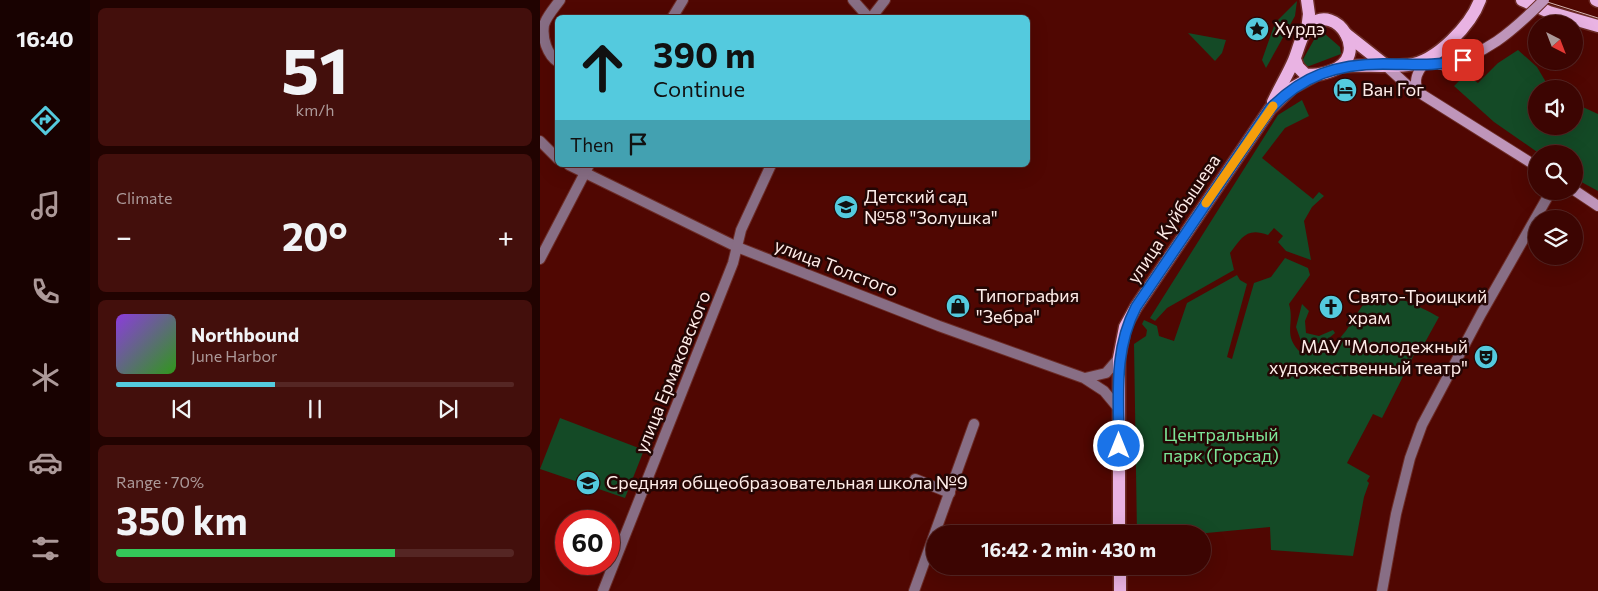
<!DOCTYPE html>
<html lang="en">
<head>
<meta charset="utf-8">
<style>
  body { margin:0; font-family:Commissioner,sans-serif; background:#430f0c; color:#f1f3f6; height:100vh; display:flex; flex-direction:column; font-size:19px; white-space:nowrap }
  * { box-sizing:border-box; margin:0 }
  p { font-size:16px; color:#ac9999 }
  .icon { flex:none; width:28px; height:28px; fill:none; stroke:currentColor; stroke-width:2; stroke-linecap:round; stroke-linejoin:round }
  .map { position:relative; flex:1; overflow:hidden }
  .panel { display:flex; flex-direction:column; gap:8px; padding:8px; background:#210301; width:450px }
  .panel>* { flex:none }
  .banner { position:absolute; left:15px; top:15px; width:475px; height:152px; border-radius:8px; box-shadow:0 5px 20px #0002,0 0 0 1px #552624; background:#54cade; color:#111; overflow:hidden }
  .needle { width:32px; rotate:138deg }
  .tools { position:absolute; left:988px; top:15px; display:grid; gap:10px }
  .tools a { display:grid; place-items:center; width:55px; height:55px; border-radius:50%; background:#3c0502; box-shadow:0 5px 20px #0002,0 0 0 1px #552624; font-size:25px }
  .speed { position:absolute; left:15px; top:510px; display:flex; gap:10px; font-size:25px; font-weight:700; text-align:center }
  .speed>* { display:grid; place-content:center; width:65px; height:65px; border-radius:50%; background:#3c0502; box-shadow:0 5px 20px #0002,0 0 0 1px #552624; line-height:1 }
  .speed .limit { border:8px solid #d22; background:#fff; color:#111 }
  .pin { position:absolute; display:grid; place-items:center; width:42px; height:42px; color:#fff; margin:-21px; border-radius:10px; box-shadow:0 2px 8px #0006 }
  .me { position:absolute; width:55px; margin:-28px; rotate:0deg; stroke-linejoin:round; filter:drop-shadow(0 0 4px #0008) }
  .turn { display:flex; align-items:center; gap:18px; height:105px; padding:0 15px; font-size:22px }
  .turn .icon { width:65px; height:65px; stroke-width:2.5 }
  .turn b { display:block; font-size:35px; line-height:42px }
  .then { display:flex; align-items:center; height:48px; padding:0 15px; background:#0003; gap:10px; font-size:19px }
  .big { font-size:38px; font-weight:700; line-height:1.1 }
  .panel .card { flex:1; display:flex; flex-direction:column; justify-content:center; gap:8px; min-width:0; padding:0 18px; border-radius:8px; background:#430f0c }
  .panel .dial { align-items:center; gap:0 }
  .dial b { font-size:65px; line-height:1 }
  .song { display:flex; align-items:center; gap:15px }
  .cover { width:60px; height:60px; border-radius:8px; background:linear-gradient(135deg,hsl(270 70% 55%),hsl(110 70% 35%)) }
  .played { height:5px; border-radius:2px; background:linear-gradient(90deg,#54cade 40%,#552624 40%) }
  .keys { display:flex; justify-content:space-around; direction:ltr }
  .heat { display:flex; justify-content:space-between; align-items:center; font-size:28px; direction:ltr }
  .charge { height:8px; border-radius:4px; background:linear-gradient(90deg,#34c759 70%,#552624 0) }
  .trip { position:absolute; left:386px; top:525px; width:285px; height:50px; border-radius:25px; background:#3c0502; box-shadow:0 5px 20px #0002,0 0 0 1px #552624; font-weight:700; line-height:50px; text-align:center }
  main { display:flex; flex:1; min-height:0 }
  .tab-bar { display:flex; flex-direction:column; width:90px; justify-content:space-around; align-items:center; background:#180201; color:#ac9999 }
  .tab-bar .icon { width:35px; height:35px }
  .tab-bar .selected { color:#54cade }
  .tab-bar b { font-size:22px; color:#f1f3f6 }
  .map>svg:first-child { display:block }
  .green { fill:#144a26 }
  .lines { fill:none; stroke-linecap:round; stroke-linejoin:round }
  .street-casing { stroke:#6c2c27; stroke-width:12 }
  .secondary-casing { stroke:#6c2c27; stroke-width:12 }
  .primary-casing { stroke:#6c2c27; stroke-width:15 }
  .street { stroke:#886e85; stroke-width:10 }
  .secondary { stroke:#bf95ba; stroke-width:10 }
  .primary { stroke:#e9b3e3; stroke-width:12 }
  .tram { stroke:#d4b5b1; stroke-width:1 }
  .secondary-bridge-casing { stroke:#6c2c27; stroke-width:12; stroke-linecap:butt }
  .secondary-bridge { stroke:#bf95ba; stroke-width:10 }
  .route-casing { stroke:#114b97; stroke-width:12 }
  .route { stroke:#1a73e8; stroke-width:9 }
  .slow { stroke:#f59e0b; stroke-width:9 }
  .labels { text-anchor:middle; stroke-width:5; stroke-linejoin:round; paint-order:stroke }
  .poi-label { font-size:18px; fill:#feece8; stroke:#240604; text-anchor:start }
  .street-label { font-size:18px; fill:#feece8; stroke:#240604 }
  .park-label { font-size:18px; fill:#7ce597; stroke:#240604 }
</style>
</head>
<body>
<main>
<nav class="tab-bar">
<b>16:40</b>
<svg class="icon selected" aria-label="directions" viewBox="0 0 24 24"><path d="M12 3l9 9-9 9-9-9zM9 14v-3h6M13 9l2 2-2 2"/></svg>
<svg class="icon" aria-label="music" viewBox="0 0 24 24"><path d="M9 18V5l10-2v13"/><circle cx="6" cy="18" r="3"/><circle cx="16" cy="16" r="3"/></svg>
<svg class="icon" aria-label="phone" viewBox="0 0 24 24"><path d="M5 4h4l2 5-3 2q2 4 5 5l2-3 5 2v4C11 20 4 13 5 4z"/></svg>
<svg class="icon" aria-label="climate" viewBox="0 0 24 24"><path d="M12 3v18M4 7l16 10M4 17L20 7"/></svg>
<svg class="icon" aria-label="car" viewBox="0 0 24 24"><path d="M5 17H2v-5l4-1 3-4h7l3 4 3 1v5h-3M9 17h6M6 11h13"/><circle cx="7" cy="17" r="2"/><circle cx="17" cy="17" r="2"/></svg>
<svg class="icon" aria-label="filters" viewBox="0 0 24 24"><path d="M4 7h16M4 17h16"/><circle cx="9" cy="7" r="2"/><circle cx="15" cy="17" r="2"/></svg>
</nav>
<section class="panel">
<div class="card dial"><b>51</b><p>km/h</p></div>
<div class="card"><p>Climate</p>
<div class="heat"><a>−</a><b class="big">20°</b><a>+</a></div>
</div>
<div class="card">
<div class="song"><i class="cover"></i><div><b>Northbound</b><p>June Harbor</p></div></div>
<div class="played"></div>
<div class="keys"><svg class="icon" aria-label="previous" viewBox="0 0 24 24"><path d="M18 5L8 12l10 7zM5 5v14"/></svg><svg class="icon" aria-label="pause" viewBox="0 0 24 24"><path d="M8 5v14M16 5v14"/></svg><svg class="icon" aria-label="next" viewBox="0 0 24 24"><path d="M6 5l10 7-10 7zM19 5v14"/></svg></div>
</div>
<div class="card"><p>Range · 70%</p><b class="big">350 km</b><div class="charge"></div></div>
</section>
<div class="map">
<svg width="1058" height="591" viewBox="0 0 1058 591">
  <rect width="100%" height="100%" fill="#500702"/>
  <g class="green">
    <path d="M757,1l-2,15 -29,52 -4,-8 13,-37z"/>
    <path d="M648,33l38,7 -4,13 -7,8z"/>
    <path d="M785,34l15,13 1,7 -37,14 -2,-7 13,-23z"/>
    <path d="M978,50l19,17 13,22h-14v37h38v-23l24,11v77l-24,-13v-24h-34l-46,-32 -40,-36 12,-12 12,9 20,-20z"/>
    <path d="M762,100l7,16 -24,12 -23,30 51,41 6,-7 5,4 -12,11 -8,14 7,39 -25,-9 -8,-9 5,-6 -9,-8 -6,7c-21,-8 -26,2 -38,18l4,17 -67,38 -12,13 -5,-3 128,-203z"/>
    <path d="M745,258l23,10 2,7 -21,29c6,20 -7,31 12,49 51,2 50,-51 76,-58 15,-3 48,14 62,22l-16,29 -4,-1 -37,73 -9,-4 -26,49 23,13 -3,5 2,2 -5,14 -11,59 -82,-6 -1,-23 -74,7h-59l-3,-190 12,-8 1,-6 -5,-6 2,-4 13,6 2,10 15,5 13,-38 50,-28 3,5 7,4 -20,73 5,2 22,-76 17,-6z"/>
    <path d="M762,304l7,7 -4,10 1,12 13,3 14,-6 2,3 -12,10 -21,1 -6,-17z"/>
    <path d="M20,418l84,32 -19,48 -85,-29z"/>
  </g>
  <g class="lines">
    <g class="street-casing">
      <g id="street">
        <path d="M313,0l16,18"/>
        <path d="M132,18l11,-18"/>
        <path d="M331,18l14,-18"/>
        <path d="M18,62c-11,-7 -16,-24 -14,-37 2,-8 11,-18 16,-25"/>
        <path d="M0,141l18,18"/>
        <path d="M29,165l168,82 202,79 145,52 20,13 15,18"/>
        <path d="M0,259l49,-94"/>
        <path d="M545,378l21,-5 13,-15"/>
        <path d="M375,479l35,14"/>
        <path d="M63,591l130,-328 8,-33 30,-65"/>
        <path d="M374,591l60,-167"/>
        <path d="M842,591l14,-77 14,-56 12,-33 59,-111 70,-123"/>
      </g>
    </g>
    <g class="secondary-casing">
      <g id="secondary">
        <path d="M844,64l23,21 129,81"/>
        <path d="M880,92c-10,-11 1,-26 10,-35"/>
        <path d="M1034,190l24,16"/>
      </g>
    </g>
    <g class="primary-casing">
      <g id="primary">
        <path d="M982,0l27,12 49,14"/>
        <path d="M1056,0l2,1"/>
        <path d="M767,30l2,-16 -2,-14"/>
        <path d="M806,34l38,30"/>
        <path d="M803,66c21,-1 44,1 65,-1 28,-3 63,-40 72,-65"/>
        <path d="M733,102c7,-15 15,-28 21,-42 5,-12 7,-26 17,-35 24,-23 62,31 20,46 -8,3 -17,5 -26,3l-7,-7 -3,-8"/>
        <path d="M579,534v-176l6,-31 11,-20 134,-198 22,-21 24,-13"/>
        <path d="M580,566v25"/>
      </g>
    </g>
    <use href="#street" class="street"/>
    <use href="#secondary" class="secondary"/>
    <use href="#primary" class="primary"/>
    <path class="tram" d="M1001,0l57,18"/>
    <g class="secondary-bridge-casing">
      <path id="secondary-bridge" d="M900,65c44,-8 73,-34 104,-65"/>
    </g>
    <use href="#secondary-bridge" class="secondary-bridge"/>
  </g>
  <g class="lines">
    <g class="route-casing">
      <path id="route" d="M579,446c0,-49 -6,-95 17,-139l134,-198c33,-34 67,-45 113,-45 29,0 51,3 80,-4"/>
    </g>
    <use href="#route" class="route"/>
    <path class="slow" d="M666,203l67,-97"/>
  </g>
  <defs>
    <g id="sight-disc" transform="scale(1.25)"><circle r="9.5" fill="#54cade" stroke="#240604"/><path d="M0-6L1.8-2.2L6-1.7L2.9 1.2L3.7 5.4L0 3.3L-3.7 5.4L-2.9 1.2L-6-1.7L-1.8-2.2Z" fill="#111"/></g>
    <g id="hotel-disc" transform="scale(1.25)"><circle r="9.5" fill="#54cade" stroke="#240604"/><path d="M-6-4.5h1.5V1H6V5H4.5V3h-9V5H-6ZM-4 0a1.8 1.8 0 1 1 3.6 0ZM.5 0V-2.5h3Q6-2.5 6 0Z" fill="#111"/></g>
    <g id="school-disc" transform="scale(1.25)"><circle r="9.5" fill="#54cade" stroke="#240604"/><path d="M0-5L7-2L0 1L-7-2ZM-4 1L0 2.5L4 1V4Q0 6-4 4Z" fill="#111"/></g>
    <g id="shop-disc" transform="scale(1.25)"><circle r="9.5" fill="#54cade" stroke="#240604"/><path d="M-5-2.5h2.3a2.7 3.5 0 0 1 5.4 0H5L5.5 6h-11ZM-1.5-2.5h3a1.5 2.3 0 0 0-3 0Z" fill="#111"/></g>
    <g id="church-disc" transform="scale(1.25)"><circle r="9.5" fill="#54cade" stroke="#240604"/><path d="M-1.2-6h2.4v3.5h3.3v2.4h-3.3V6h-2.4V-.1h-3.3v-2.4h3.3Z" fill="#111"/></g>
    <g id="theatre-disc" transform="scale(1.25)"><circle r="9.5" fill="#54cade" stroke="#240604"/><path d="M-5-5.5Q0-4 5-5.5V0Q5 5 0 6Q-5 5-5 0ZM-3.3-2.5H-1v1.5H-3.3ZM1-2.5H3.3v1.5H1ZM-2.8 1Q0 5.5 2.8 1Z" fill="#111"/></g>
  </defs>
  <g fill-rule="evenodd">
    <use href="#sight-disc" x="717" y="29"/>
    <use href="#hotel-disc" x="805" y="90"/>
    <use href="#school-disc" x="306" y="207"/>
    <use href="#shop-disc" x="418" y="306"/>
    <use href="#church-disc" x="791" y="307"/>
    <use href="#theatre-disc" x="946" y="357"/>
    <use href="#school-disc" x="48" y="483"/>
  </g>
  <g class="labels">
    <g class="poi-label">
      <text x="734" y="35">Хурдэ</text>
      <text x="822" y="96">Ван Гог</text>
      <text x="324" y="203">Детский сад<tspan x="324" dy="21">№58 "Золушка"</tspan></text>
      <text x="436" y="302">Типография<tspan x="436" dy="21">"Зебра"</tspan></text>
      <text x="808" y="303">Свято-Троицкий<tspan x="808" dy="21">храм</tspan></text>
      <text x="928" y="353" text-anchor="end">МАУ "Молодежный<tspan x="928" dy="21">художественный театр"</tspan></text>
      <text x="66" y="489">Средняя общеобразовательная школа №9</text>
    </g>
    <g class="street-label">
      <text transform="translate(634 219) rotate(-56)" y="6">улица Куйбышева</text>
      <text transform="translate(296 268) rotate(21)" y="6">улица Толстого</text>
      <text transform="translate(133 372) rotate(-68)" y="6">улица Ермаковского</text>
    </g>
    <g class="park-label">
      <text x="681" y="441">Центральный<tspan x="681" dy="21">парк (Горсад)</tspan></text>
    </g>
  </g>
</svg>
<div class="tools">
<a><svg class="needle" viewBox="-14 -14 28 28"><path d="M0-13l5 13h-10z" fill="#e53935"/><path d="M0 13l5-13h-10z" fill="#ac9999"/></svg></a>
<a><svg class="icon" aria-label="sound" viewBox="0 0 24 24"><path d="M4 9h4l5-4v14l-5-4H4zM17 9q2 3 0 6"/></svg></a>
<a><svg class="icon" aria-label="search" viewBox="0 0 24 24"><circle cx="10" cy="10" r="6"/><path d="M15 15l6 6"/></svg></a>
<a><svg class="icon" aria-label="layers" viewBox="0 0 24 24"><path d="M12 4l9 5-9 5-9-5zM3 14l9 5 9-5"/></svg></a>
</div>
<div class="speed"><div class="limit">60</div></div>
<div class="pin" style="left:923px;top:60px;background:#d93025"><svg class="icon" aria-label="arrive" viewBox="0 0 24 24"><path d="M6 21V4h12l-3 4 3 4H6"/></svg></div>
<svg class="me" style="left:579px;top:446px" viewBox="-20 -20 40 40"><circle r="17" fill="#1a73e8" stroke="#fff" stroke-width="3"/><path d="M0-11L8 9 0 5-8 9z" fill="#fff"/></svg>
<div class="trip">16:42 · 2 min · 430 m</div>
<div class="banner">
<div class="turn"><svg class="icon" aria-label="ahead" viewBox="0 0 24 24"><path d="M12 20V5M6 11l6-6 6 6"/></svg><div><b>390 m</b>Continue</div></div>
<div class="then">Then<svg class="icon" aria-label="arrive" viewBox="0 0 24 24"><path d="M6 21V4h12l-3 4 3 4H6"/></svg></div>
</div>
</div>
</main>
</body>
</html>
